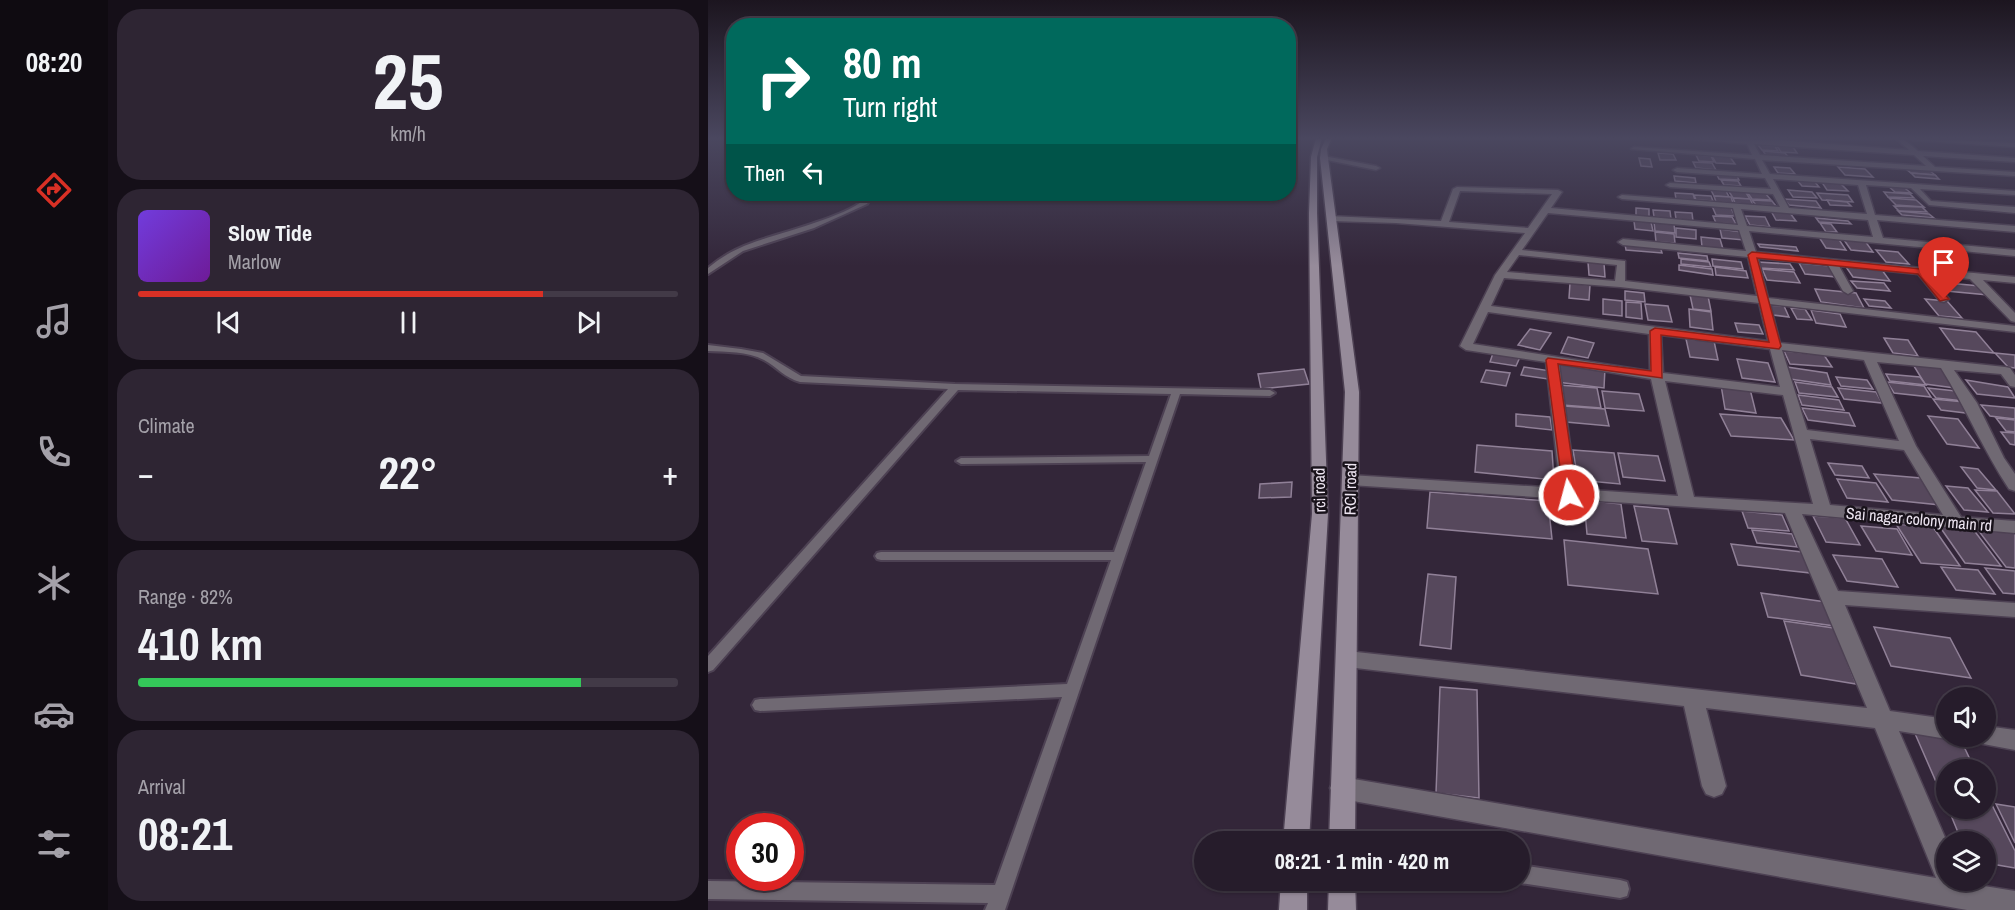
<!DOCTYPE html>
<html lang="en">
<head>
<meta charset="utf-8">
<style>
  body { margin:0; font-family:"Archivo Narrow",sans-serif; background:#2e2533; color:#f1f3f6; height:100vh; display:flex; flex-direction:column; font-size:22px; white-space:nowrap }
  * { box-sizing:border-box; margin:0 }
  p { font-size:20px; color:#a4a1a9 }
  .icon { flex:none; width:33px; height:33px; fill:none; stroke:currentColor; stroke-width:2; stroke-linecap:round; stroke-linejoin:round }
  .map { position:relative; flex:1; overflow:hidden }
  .details { display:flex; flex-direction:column; gap:9px; padding:9px; background:#150f18; width:600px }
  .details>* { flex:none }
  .top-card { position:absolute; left:18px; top:18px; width:570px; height:183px; border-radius:24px; box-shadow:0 2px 4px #0004,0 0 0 2px #423a47; background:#00695c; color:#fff; overflow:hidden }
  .fabs { position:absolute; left:1228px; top:687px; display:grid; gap:12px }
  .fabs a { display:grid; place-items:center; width:60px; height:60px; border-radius:50%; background:#261c2b; box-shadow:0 2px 4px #0004,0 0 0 2px #423a47; font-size:30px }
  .speed { position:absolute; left:18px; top:813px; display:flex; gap:12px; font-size:30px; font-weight:700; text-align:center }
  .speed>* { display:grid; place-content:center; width:78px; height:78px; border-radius:50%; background:#261c2b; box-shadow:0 2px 4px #0004,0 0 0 2px #423a47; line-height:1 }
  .speed .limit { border:9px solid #d22; background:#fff; color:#111 }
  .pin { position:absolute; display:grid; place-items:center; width:51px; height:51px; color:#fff; margin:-62px -26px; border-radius:50% 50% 50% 0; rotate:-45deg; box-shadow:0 0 6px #0007 }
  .pin .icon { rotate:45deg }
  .me { position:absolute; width:66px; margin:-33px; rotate:353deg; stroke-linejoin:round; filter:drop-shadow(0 0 4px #0008) }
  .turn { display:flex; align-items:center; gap:21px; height:126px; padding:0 18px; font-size:27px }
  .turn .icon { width:78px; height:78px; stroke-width:2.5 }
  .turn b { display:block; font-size:42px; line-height:51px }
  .then { display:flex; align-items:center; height:57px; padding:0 18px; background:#0003; gap:12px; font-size:22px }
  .big { font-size:45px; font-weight:800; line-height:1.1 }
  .details .widget { flex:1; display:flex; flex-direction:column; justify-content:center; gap:9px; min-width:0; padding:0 21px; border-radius:24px; background:#2e2533 }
  .details .dial { align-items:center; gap:0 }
  .dial b { font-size:78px; line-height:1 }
  .song { display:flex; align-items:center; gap:18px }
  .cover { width:72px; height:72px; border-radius:9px; background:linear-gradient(135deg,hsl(260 70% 55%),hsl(280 70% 35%)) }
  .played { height:6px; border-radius:3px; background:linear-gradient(90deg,#d93025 75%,#423a47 75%) }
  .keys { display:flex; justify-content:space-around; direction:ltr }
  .heat { display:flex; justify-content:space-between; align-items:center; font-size:33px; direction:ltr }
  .charge { height:9px; border-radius:4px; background:linear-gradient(90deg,#34c759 82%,#423a47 0) }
  .trip { position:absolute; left:486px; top:831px; width:336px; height:60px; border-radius:30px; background:#261c2b; box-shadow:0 2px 4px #0004,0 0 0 2px #423a47; font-weight:800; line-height:60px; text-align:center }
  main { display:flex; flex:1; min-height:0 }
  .tabs { display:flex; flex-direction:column; width:108px; justify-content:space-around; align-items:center; background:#0f0b11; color:#a4a1a9 }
  .tabs .icon { width:42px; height:42px }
  .tabs .selected { color:#d93025 }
  .tabs b { font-size:27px; color:#f1f3f6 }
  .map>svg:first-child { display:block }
  .building { fill:#56485c; stroke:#908097; stroke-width:1.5 }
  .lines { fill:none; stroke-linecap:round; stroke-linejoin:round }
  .service-casing { stroke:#4d4153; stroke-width:4 }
  .minor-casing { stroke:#4d4153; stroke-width:3 }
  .secondary-casing { stroke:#4d4153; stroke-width:3 }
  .service { fill:#706973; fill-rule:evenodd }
  .minor { fill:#706973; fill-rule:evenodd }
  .secondary { fill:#968b9a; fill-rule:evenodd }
  .route { fill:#d93025; stroke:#8d1f18; stroke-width:1.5 }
  .labels { text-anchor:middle; stroke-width:5; stroke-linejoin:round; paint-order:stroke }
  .street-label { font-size:16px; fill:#ede5f1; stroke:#18121a }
</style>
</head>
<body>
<main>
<nav class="tabs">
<b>08:20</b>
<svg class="icon selected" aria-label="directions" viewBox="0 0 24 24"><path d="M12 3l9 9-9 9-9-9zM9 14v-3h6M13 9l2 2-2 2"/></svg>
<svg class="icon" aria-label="music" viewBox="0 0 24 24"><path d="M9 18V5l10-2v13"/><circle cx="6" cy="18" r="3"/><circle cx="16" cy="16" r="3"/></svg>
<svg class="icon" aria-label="phone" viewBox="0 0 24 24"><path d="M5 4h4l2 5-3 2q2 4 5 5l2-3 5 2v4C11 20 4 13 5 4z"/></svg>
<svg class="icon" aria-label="climate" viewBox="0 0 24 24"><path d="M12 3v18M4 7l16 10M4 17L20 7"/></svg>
<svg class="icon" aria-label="car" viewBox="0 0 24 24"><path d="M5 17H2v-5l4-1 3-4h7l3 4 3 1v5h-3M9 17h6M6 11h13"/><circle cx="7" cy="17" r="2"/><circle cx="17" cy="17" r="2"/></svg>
<svg class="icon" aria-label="filters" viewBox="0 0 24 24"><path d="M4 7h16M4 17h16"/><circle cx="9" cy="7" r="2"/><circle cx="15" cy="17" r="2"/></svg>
</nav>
<section class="details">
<div class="widget dial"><b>25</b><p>km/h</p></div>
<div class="widget">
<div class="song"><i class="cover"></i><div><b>Slow Tide</b><p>Marlow</p></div></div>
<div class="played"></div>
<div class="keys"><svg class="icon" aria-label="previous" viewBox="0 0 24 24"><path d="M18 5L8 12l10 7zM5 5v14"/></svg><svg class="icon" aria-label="pause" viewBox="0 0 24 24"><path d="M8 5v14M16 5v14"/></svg><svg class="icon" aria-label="next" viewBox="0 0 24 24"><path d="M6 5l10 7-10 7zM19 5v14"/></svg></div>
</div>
<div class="widget"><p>Climate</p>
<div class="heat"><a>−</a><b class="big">22°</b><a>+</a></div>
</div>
<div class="widget"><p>Range · 82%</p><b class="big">410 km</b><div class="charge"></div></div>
<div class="widget"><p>Arrival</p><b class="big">08:21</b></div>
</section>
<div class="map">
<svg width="1307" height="910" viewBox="0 0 1307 910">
  <rect width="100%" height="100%" fill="#332639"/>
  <g class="building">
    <path d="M1050,145l17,1 3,5 -16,-1z"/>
    <path d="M1069,146l16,1 4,6 -16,-1z"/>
    <path d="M1055,151l22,2 4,5 -22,-1z"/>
    <path d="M950,153l15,1 3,6h-16z"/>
    <path d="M988,155l15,1 3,6 -15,-1z"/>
    <path d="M1004,156l18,1 5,7 -19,-1z"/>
    <path d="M931,158l11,1 2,8 -11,-1z"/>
    <path d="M985,162l19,1 4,7 -20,-2z"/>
    <path d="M1066,167l16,1 5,6 -17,-1z"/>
    <path d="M1130,167l27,2 8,8 -28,-2z"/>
    <path d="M1198,169l23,1 6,5 -24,-2z"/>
    <path d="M1008,173l20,1 3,6 -20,-1z"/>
    <path d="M1203,173l24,2 4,4 -24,-2z"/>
    <path d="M966,176l21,2 1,5 -21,-2z"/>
    <path d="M1013,180l17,1 3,5 -17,-1z"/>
    <path d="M1089,180l17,1 5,6 -17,-1z"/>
    <path d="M1113,181l19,2 8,8 -21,-1z"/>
    <path d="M1179,185l15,1 9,7 -16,-1z"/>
    <path d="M1003,190l15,1 3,6 -15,-1z"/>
    <path d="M1020,190l17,1 5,8 -17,-1z"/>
    <path d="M1080,190l24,2 5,6 -24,-1z"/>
    <path d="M1039,192l18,1 6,7 -19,-1z"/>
    <path d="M1176,192l26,2 4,4 -26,-1z"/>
    <path d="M967,193l18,1 2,6 -19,-1z"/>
    <path d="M1109,193l31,2 5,7 -31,-2z"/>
    <path d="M986,195l17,1 2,5 -17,-1z"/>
    <path d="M1006,196l17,1 2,6 -17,-1z"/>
    <path d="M1025,198l17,1 3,6 -18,-2z"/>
    <path d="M1181,198l27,2 8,7 -28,-2z"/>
    <path d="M1076,199l32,2 5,7 -32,-3z"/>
    <path d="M1044,200l20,1 4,5 -20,-1z"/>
    <path d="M1119,200l20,2 4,4 -21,-1z"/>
    <path d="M1004,206l19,2 4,8 -19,-1z"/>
    <path d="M1186,206l28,1 5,5 -28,-1z"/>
    <path d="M928,208l13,1v8l-13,-1z"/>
    <path d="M945,210l17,1 1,8 -17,-2z"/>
    <path d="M1063,211l19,2 6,8 -20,-1z"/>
    <path d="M1190,211l31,3 5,4 -32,-3z"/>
    <path d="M967,212l17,1 1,8 -17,-2z"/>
    <path d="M1005,216l19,1 4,7 -20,-1z"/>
    <path d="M1037,216l20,1 5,10 -20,-2z"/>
    <path d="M1108,218l32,3 3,3 -32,-2z"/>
    <path d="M926,221l17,1 2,9 -18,-2z"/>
    <path d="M946,222l20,2 1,9 -20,-2z"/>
    <path d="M1112,223l11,1 6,8h-11z"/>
    <path d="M968,228l20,2v9l-20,-2z"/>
    <path d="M1012,229l22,3 2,8 -22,-2z"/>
    <path d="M947,232l19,2 1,9 -19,-1z"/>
    <path d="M993,237l19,2 3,10 -21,-2z"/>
    <path d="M1111,237l19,1 8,12 -20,-2z"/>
    <path d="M1136,240l21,1 8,11 -22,-2z"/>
    <path d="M917,244l35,2 2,7 -36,-3z"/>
    <path d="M1050,244l38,3 2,4 -38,-4z"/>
    <path d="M1168,250l22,2 11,12 -23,-2z"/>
    <path d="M970,253l29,3 1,5 -29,-3z"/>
    <path d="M973,259l28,3 2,5 -30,-3z"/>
    <path d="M1004,259l29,3 2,7 -30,-3z"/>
    <path d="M880,262l16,1 1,14 -16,-2z"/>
    <path d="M1050,262l32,2 4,6 -33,-2z"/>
    <path d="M1091,263l31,3 7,11 -32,-3z"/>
    <path d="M971,265l33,4 1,6 -34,-5z"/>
    <path d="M1007,267l31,4 2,7 -32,-3z"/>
    <path d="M1138,267l36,3 8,11 -37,-4z"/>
    <path d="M1054,269l32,3 6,11 -33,-3z"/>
    <path d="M1143,281l33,2 6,8 -33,-3z"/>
    <path d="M1229,282l43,4 9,9 -43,-4z"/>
    <path d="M862,283l20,2 -1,15 -20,-2z"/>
    <path d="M1107,289l41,4 8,15 -43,-6z"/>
    <path d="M917,291l19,2 1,9 -20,-2z"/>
    <path d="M982,295l18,1 3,15 -18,-2z"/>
    <path d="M895,299l19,2v15l-19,-2z"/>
    <path d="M1156,299l21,2 6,7 -22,-2z"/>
    <path d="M1217,299l22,2 15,17 -23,-2z"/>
    <path d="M918,302l15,1 1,16 -16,-2z"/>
    <path d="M937,304l23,2 4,16 -24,-2z"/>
    <path d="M1060,305l16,1 5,11 -16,-2z"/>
    <path d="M1083,308l14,1 7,11 -15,-1z"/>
    <path d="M981,309l22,3 2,18 -23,-3z"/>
    <path d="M1103,310l29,4 6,13 -30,-4z"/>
    <path d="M1027,323l24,2 4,9 -25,-2z"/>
    <path d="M1232,328l36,4 18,21 -39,-4z"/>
    <path d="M822,329l21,4 -11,17 -22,-5z"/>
    <path d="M860,337l26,6 -6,15 -27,-5z"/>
    <path d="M1176,338l24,2 10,16 -25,-3z"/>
    <path d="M978,339l28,2 4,19 -28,-3z"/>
    <path d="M1076,351l40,4 8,12 -42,-3z"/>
    <path d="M785,353l27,4 -4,9 -26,-4z"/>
    <path d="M1287,353l20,2v13l-7,-1z"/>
    <path d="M1029,359l31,4 7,19 -33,-4z"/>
    <path d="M852,362l45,6 -1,20 -47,-6z"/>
    <path d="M1204,363l28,3 15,22 -30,-4z"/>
    <path d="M816,367l27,4 -3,8 -27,-4z"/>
    <path d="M1079,367l40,6 4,12 -41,-6z"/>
    <path d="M596,369l5,15 -48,5 -3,-15z"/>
    <path d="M778,370l24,3 -4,13 -25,-4z"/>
    <path d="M1178,374l34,3 6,8 -36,-4z"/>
    <path d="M1128,377l31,3 6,9 -32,-3z"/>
    <path d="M1258,380l42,7 7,11 -38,-4z"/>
    <path d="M1087,382l37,5 6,10 -39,-4z"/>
    <path d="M1179,382l37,4 7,11 -37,-4z"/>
    <path d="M851,385l38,3 4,20 -39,-3z"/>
    <path d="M1013,385l29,4 6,24 -31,-4z"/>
    <path d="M1130,388l38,4 6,11 -38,-4z"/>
    <path d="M1220,388l28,3 8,10 -28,-3z"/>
    <path d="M894,391l37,3 5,17 -39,-3z"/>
    <path d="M1090,395l41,5 5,10 -42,-5z"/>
    <path d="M1225,399l32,3 9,12 -33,-4z"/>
    <path d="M1273,405l34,3v11l-25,-3z"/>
    <path d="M856,406l41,3 4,17 -43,-4z"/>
    <path d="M1094,408l47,5 6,13 -47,-6z"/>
    <path d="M808,414l34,3 2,13 -36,-4z"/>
    <path d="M1012,414l61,4 13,22 -63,-4z"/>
    <path d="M1220,416l30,3 21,29 -32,-4z"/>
    <path d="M1288,418l19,2v12l-9,-1z"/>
    <path d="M1293,432l14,1v12l-5,-1z"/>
    <path d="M769,445l75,6 2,29 -79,-8z"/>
    <path d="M865,450l41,3 6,31 -42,-4z"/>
    <path d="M910,453l40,3 7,25 -42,-4z"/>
    <path d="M1120,463l34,3 7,12 -34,-3z"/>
    <path d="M1253,467l17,2 18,21 -19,-2z"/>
    <path d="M1166,474l47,4 20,27 -49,-5z"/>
    <path d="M1129,479l39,4 12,19 -41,-4z"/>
    <path d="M584,482l-1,15 -32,1 1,-14z"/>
    <path d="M1238,486l22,2 20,24 -24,-2z"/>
    <path d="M1267,490l22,1 18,23 -22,-1z"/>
    <path d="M722,492l118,9 4,38 -125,-11z"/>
    <path d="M876,500l37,4 5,34 -39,-4z"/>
    <path d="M926,506l34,3 9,35 -35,-3z"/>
    <path d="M1034,511l40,4 7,16 -41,-3z"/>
    <path d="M1105,516l32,2 15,27 -34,-3z"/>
    <path d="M1188,524l37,3 27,39 -39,-3z"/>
    <path d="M1153,526l36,3 15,26 -36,-4z"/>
    <path d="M1232,527l33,2 28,37 -36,-3z"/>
    <path d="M1044,530l40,4 5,13 -40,-4z"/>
    <path d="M1270,530l37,3v35l-9,-1z"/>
    <path d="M856,540l84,9 10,45 -90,-9z"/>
    <path d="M1023,544l71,8 9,21 -73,-8z"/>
    <path d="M1125,555l49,4 16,28 -51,-6z"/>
    <path d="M1233,567l37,3 17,24 -39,-4z"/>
    <path d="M1277,568l30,3v23l-12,-1z"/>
    <path d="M720,574l28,3 -5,72 -31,-4z"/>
    <path d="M1053,593l65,9 9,24 -67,-9z"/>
    <path d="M1076,621l50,7 22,56 -55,-9z"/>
    <path d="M1166,627l76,11 21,40 -80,-12z"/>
    <path d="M732,687l37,3 2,108 -43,-5z"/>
    <path d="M1205,729l34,5v2h12l16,34h-28v16l-10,-2z"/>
    <path d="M1278,802l5,1 24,48v17l-29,-5v-21h-24l-14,-34h38z"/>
    <path d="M1288,804l19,3v36z"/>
  </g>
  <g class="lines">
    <g class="service-casing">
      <g id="service">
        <path d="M157,194h4l3,3 -5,7 -53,24 -71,23 -35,23v-6c13,-11 27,-19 44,-25 23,-9 102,-28 114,-46z"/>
        <path d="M0,345l33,4 22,4 38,23 154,8 315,6 5,3 -5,3 -90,-2 -175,516h-20l3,-7 -280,-4v-18l287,4 67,-188 -302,14 -5,-1 -3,-5 3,-5 5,-1 307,-15 44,-124h-230l-4,-1 -2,-3 2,-3 4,-1h233l32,-90 -185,2 -5,-3 5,-3 188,-2 22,-62 -213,-4 -245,280 -5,2v-16l240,-267 -148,-7c-15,-4 -23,-15 -36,-22 -17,-9 -38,-8 -56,-9z"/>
        <path d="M812,865l100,15 7,2 2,7 -2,7 -7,2 -100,-15 -7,-3h7z"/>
      </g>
    </g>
    <g class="minor-casing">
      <g id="minor">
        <path d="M970,138h72l159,12 -14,-12h7l16,13 97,7v4l-92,-6 12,11 80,5v4l-253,-16 8,14 245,17v4l-95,-6 11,12 84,6v6l-86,-8 -18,-17 -45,-3 9,30 140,11v6l-138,-12 6,18 132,12v6l-266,-25 7,21 259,25v6l-32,-3 32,33v9l-4,-1 -41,-42 -40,-4 19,24 -5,3 -4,-1 -22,-27 -79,-8 14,25 -5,3 -5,-3 -15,-26 -70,-7 10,40 247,28v6l-245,-28 10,39 225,24 5,1 5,7v12l-5,-1 -9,-12 -47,-4 23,33 27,55 11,16v17l-6,-2c-26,-39 -43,-81 -68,-121l-64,-6 39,84 45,71 54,4v12l-213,-19 36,77 177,12v14l-170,-12 45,106 57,8v17h6l-6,3 -48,-8 48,111v38l68,11v19h-48l-625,-111 -8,-3 -4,-8 4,-8 8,-3 594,101 -61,-150 -169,-20 20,78 -4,8 -8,3 -8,-3 -4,-8 -18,-80 -337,-39 -7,-2 -3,-6 3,-6 7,-2 520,57 -82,-195 -435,-28 -8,-5 8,-5 210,13 -14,-126 -80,-12 -6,-4 35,-71 30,-42 -129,-10 -64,-2 -3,-1v-4l112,5 12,-32 4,-2 101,3 4,2 -11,16 187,17 -5,-17 -111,-9 -4,-2 4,-2 158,12 -7,-13 -103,-7 -4,-2 4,-2 101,6 -6,-11 -88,-6 -4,-2 4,-2 85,6 -7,-15 -124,-10 3,-2 118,8 -5,-11zM1046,144l160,11 12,11 -166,-11zM1065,179l85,6 9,29 -78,-6zM752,191l92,3 -24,34 -79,-6zM1033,209l127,11 5,17 -126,-11zM840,213l191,17 7,21 -123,-12 -5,3 5,3 125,12 9,39 -132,-15v-20l-103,-11zM811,255l98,10 -2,16 -108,-9zM796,278l116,9 139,16 9,38 -277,-35zM780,312l161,22 1,37 -177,-27zM953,335l109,14 10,38 -117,-14zM1074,350l82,10 35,81 -92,-11zM851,364l92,15 27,117 -102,-7zM957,381l118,14 30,109 -119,-7zM1102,439l94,11 39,65 -113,-10z"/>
        <path d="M1200,138l107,5v4l-104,-7z"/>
        <path d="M616,156l52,10 4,2 -4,2 -54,-11z"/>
        <path d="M1278,726l29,4v20l-37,-7 -3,-7h11z"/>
      </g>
    </g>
    <g class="secondary-casing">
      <g id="secondary">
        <path d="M608,138h6l-5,19v56l11,301 -19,328h-26l29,-328 -3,-301 2,-56z"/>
        <path d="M618,138h6l-5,11 1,9 31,234 -4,450h-26l16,-450 -25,-234 1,-9z"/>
        <path d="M573,880h26v30h-28z"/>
        <path d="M621,880h26l1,30h-28z"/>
      </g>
    </g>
    <use href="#service" class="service"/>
    <use href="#minor" class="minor"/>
    <use href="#secondary" class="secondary"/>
  </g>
  <linearGradient id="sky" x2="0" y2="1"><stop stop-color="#1c151f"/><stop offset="0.52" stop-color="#4a475f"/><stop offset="1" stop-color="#4a475f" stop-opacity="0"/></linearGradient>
  <rect width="1307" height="266" fill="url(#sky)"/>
  <path class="route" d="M1044,252l169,17 3,1 25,29 -9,2 -22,-27 -161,-16 24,88 -2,3 -118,-14 1,43 -104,-14 19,131 -3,3h-10l-18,-138 2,-2 103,13 -1,-40 5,-3 114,14 -21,-87z"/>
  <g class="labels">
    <g class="street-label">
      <text transform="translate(642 489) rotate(-89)" y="6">RCI road</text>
      <text transform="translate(611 490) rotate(-91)" y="6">rci road</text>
      <text transform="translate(1211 519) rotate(5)" y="6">Sai nagar colony main rd</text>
    </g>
  </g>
</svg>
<div class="fabs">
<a><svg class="icon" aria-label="sound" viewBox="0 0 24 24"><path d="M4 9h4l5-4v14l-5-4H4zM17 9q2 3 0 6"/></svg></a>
<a><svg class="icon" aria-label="search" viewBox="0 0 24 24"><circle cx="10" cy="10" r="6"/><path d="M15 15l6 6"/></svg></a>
<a><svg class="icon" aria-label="layers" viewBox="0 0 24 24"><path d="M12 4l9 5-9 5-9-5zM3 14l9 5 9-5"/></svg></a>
</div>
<div class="speed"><div class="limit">30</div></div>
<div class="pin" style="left:1236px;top:299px;background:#d93025"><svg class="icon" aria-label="arrive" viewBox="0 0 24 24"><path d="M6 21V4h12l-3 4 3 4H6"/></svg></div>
<svg class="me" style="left:861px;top:495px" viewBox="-20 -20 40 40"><circle r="17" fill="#d93025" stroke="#fff" stroke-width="3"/><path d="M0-11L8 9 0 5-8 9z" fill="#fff"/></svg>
<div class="trip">08:21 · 1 min · 420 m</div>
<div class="top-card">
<div class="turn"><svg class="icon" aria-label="right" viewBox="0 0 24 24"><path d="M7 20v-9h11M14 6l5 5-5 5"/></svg><div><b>80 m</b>Turn right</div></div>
<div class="then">Then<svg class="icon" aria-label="left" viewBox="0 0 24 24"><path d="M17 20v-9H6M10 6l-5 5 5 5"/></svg></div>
</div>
</div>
</main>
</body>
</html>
